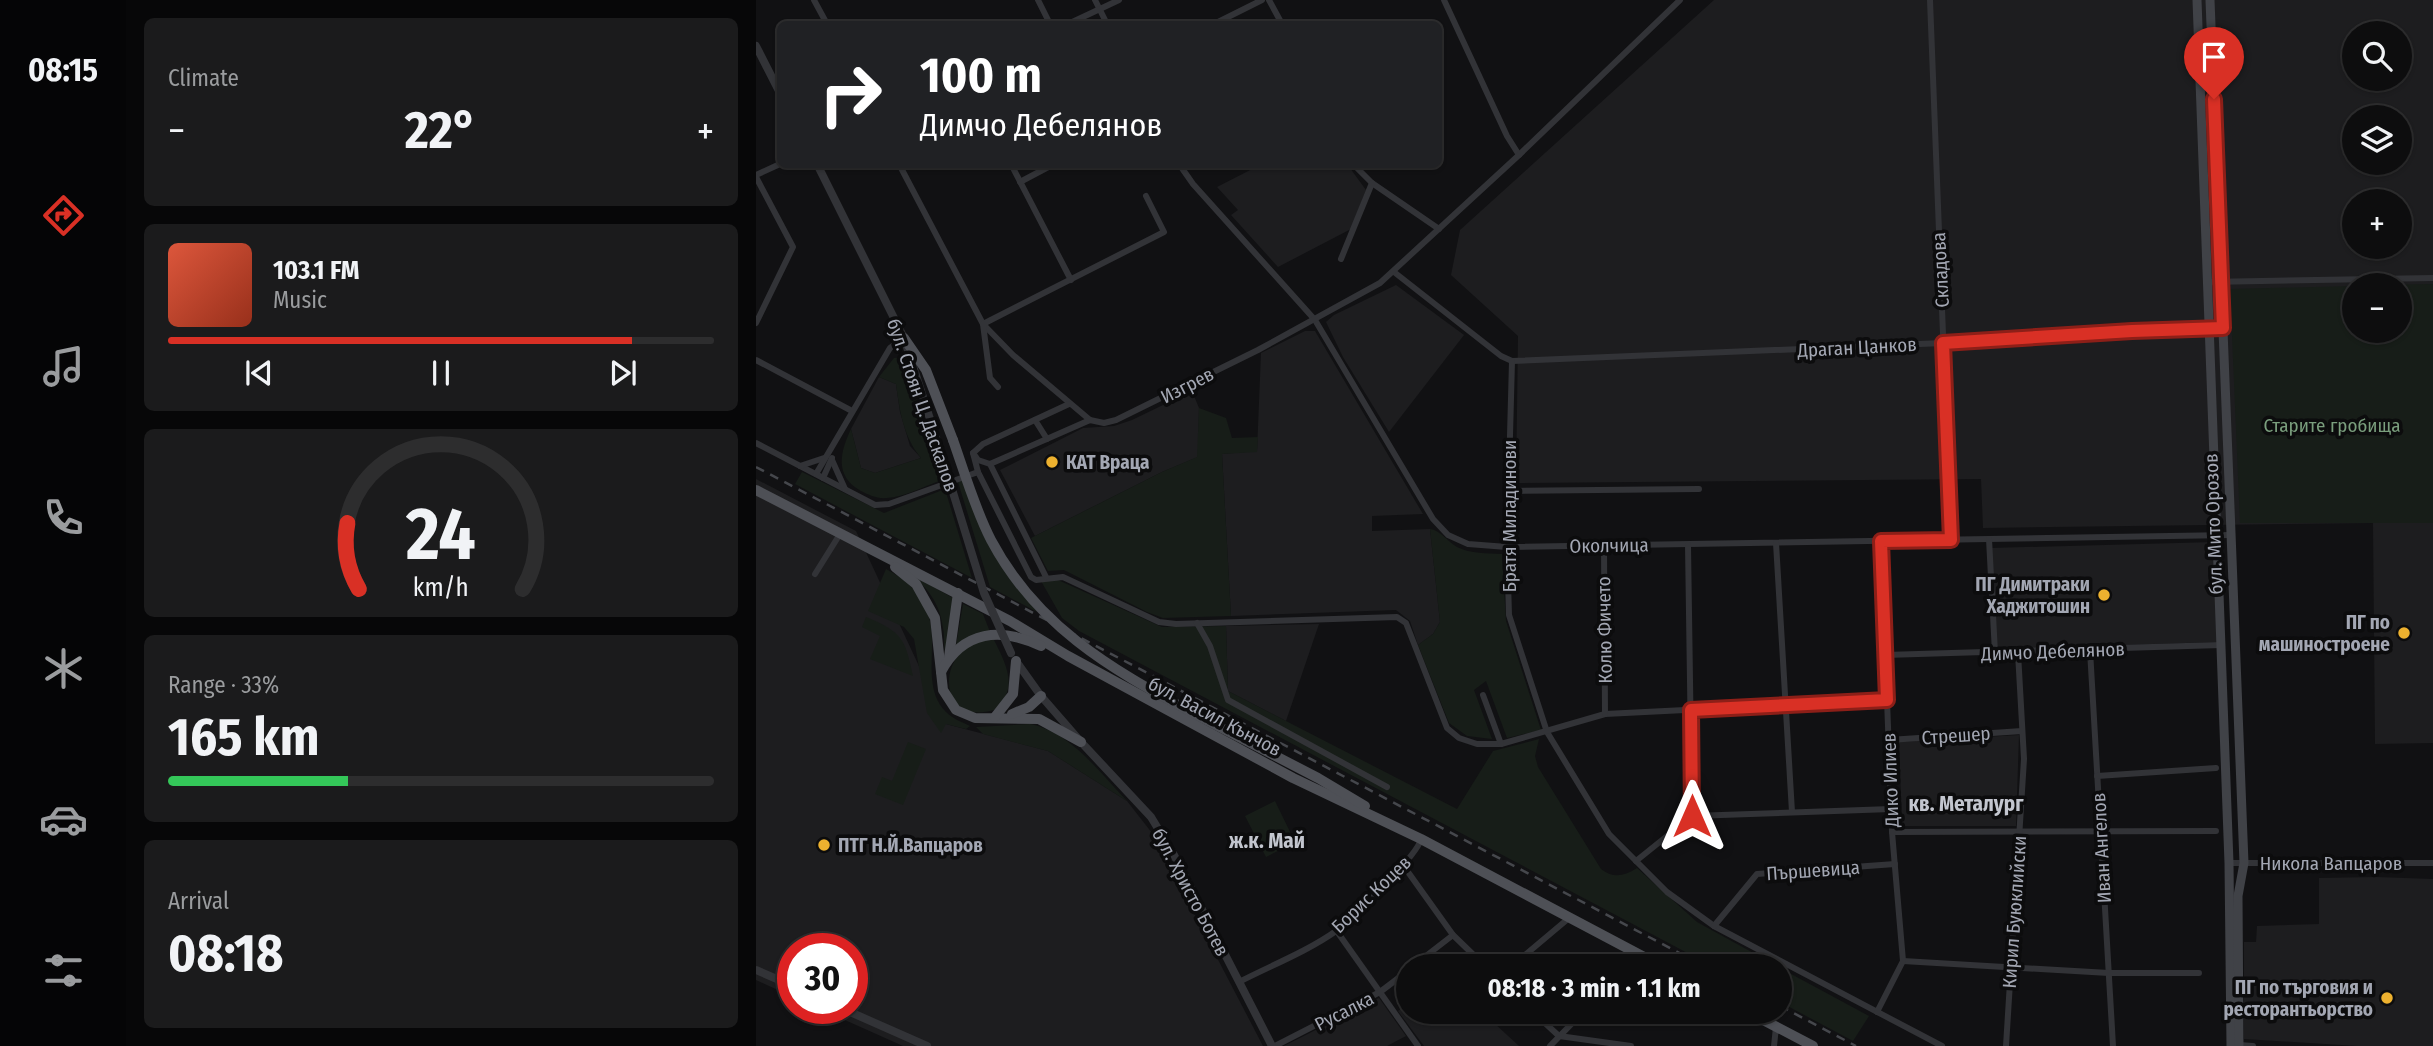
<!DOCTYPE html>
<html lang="en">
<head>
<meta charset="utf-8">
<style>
  body { margin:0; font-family:"Fira Sans Condensed",sans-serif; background:#1b1b1c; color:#f1f3f6; height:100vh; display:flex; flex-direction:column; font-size:26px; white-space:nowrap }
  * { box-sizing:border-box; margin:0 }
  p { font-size:23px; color:#9a9c9e }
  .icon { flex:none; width:38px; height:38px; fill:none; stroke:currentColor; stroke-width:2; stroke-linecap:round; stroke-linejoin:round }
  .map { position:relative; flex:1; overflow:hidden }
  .side { display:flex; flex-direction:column; gap:18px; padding:18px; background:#070708; width:630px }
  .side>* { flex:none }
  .hud { position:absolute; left:21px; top:21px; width:665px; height:147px; border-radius:10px; box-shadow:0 2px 5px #0004,0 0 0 2px #2d2d2e; background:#202124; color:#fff; overflow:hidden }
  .tools { position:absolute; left:1586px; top:21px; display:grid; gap:14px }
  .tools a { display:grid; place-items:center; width:70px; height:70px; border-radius:50%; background:#0d0d0e; box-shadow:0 2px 5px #0004,0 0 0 2px #2d2d2e; font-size:35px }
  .speed { position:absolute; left:21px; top:933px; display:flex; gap:14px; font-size:35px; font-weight:700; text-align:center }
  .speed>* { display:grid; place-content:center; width:91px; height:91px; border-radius:50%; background:#0d0d0e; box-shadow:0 2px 5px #0004,0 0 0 2px #2d2d2e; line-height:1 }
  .speed .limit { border:10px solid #d22; background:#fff; color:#111 }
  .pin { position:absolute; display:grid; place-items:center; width:60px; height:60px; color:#fff; margin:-72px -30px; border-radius:50% 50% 50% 0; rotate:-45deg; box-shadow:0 0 7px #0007 }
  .pin .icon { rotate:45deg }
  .me { position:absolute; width:77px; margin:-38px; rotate:0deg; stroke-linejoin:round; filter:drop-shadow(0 0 5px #0008) }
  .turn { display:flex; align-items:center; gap:24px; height:147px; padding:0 28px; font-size:32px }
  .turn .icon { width:91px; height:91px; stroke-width:2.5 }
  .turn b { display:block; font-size:49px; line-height:60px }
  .big { font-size:52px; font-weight:700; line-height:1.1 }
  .side .tile { flex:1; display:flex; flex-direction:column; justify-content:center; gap:10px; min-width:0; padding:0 24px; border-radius:10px; background:#1b1b1c }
  .side .dial { align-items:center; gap:0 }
  .dial svg { height:182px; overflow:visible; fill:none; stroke:#2d2d2e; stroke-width:7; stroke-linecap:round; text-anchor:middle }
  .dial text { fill:#f1f3f6; stroke:none }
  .song { display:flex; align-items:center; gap:21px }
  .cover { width:84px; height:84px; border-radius:10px; background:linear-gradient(135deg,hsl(10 70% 55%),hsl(10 70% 35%)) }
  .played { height:7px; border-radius:4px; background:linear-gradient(90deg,#d93025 85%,#2d2d2e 85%) }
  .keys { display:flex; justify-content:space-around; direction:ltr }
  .heat { display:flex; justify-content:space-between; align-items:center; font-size:38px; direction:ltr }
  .charge { height:10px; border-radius:5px; background:linear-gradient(90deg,#34c759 33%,#2d2d2e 0) }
  .trip { position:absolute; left:640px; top:954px; width:396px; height:70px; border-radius:35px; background:#0d0d0e; box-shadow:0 2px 5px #0004,0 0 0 2px #2d2d2e; font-weight:700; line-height:70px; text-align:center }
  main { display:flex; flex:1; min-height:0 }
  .tabs { display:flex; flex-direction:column; width:126px; justify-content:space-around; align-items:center; background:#050506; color:#9a9c9e }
  .tabs .icon { width:49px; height:49px }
  .tabs .on { color:#d93025 }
  .tabs b { font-size:32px; color:#f1f3f6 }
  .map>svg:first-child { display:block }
  .built { fill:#1d1d1f; fill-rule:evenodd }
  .green { fill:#171d18 }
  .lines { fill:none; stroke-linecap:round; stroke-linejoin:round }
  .minor { stroke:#323337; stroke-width:6 }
  .tertiary { stroke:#323337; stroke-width:8 }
  .secondary { stroke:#404247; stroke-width:9 }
  .primary { stroke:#4e5056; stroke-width:10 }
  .rail { stroke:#45474c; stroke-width:2.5; stroke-dasharray:9 7; stroke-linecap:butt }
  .tertiary-bridge { stroke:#323337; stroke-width:8 }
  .primary-bridge { stroke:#4e5056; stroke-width:10 }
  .route-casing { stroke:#8d1f18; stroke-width:18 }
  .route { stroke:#d93025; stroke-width:12 }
  .poi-dot { fill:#edb12f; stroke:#0c0c0d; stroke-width:2.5 }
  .labels { text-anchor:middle; stroke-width:7; stroke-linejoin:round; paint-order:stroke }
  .street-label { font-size:19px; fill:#a3a7b3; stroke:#0c0c0d }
  .park-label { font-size:19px; fill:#7a9e7d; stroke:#0c0c0d }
  .poi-label { font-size:19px; font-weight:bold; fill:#a3a7b3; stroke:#0c0c0d; text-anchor:end }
  .neighbourhood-label { font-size:21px; font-weight:bold; fill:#c3c6cf; stroke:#0c0c0d }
</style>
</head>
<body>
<main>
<nav class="tabs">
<b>08:15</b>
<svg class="icon on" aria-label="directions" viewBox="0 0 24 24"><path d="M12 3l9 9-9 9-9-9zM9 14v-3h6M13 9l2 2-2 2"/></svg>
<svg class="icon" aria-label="music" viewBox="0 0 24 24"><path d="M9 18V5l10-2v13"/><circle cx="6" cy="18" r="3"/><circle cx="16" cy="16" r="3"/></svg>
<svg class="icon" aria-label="phone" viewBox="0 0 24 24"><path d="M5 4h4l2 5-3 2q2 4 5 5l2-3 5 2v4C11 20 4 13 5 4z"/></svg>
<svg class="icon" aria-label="climate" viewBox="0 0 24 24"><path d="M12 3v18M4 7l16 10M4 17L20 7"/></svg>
<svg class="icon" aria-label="car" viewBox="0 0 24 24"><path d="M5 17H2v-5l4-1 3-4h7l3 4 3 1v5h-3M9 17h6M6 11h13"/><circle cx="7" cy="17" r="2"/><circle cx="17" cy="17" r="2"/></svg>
<svg class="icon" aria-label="filters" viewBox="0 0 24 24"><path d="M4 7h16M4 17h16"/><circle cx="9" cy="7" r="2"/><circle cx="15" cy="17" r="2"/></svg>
</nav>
<section class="side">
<div class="tile"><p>Climate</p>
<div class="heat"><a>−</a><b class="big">22°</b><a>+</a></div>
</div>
<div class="tile">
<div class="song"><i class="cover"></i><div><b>103.1 FM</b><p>Music</p></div></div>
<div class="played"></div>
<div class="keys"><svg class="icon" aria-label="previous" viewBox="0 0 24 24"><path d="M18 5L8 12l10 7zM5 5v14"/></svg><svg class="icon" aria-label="pause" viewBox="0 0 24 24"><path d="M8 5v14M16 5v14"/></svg><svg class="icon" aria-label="next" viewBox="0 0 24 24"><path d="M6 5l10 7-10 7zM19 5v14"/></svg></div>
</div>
<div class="tile dial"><svg viewBox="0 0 100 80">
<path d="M14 69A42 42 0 1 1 86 69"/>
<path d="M14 69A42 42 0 0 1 9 40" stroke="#d93025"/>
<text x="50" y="56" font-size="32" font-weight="700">24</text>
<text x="50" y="72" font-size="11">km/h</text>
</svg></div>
<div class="tile"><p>Range · 33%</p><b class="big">165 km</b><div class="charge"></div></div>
<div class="tile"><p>Arrival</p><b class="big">08:18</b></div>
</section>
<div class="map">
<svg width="1677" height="1046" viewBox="0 0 1677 1046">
  <rect width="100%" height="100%" fill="#111113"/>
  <g class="built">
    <path d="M958,0h719v743l-58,1 -2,-221 -390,5 -2,-49 -465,4 2,-147 -67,-61 9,-45zM1598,33h45v46h-45zM1598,117h45v46h-45zM1598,201h45v46h-45zM1598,285h45v46h-45z"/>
    <path d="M591,164l19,26 -15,39 -73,38 -47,-52 7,-5 -21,-23 43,-22z"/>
    <path d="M640,285l68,50 -75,97 -46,-75 -17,-35 8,-7z"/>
    <path d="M549,331h10l108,183 -51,2v15l58,-2 10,93 -7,12 -15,11 -8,-24 -14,-11 -165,6 -9,-162 35,-3 4,-98z"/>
    <path d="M123,377l17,7 4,28 10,34 11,12 -46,15 -14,-5 -10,-39z"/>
    <path d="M436,391l7,17 -1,49 -36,15 -127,64 -35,-66 83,-42 31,-2 18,-6z"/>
    <path d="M0,479l100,52 90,193 102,27 79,50 25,32 111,213h-360l-85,-38h34v-60h-59v49l-37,-17z"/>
    <path d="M1458,542l4,100 -224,7 -4,-101z"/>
    <path d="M563,624l-33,97 -58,-30 -2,-65z"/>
    <path d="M1263,735l-3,91h-114l-3,-84z"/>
    <path d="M1620,877l57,2v167h-76l-113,-7v-97h12l1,-16 62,-2v-46z"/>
    <path d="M623,998l27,38 -19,10h-103z"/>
    <path d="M653,1002v10h73l37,34h-95l-26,-35z"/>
  </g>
  <g class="green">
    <path d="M1677,284v239h-193l-10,-234 124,-3v45h45v-46h-21z"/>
    <path d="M148,357l37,121 -2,3c-16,6 -35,16 -52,17 -10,1 -18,-3 -26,-7 -27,-15 -21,-39 -10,-62l10,39 14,5 46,-15c-18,-22 -21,-46 -25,-74l-17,-7 15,-19z"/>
    <path d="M443,408l27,10 6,20 26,-1 -1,15 -35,2 9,162 -68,2 -16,-6 -83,-42 -16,1 -17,-33 131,-66 35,-15z"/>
    <path d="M46,472l82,41 61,-24 27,89 -177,-94z"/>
    <path d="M207,480l42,89 32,43 -47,-25 -32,-105z"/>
    <path d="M674,529c10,1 18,13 27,18 14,7 30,6 45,7l4,67 35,109 -34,8 -21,-57 -12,9 18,49 -25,-3 -18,-13 -31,-78 15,-11 7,-12z"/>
    <path d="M130,569c80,42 23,104 60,143 7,7 16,10 24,14l-4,3 -20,-5 -5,9 -14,-20 -13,-74 -10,-12 -36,-16z"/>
    <path d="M151,572l46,26 -7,57c-3,-7 -1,-18 -3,-27 -3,-25 -16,-42 -36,-56z"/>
    <path d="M302,580l104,47 64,-1 2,65 229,118 36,-58 46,-12 -4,17 3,11 63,102c12,10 24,7 36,-1l60,54 80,44h-65l-633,-335 -17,-13 -21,-37z"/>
    <path d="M207,604l20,10 7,18 -32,14 -2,-1z"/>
    <path d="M110,617c36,15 39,21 47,59l-43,-17 10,-23 -18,-9z"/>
    <path d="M238,640c12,24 26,49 0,70 -62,18 -58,-72 0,-70z"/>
    <path d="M274,724c41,8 69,48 97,77l-79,-50 -65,-17 -7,-7z"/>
    <path d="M152,742l18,7 -23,56 -28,-11 7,-17 10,4z"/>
    <path d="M519,801l20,41 -29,15 -21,-41z"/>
    <path d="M1024,968l89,48 -16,25 -73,-39z"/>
  </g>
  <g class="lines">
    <g class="minor">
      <path d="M58,0l13,24"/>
      <path d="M282,0l12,24"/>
      <path d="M339,0l12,24"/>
      <path d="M513,0l13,24"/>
      <path d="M688,0l63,136 12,19"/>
      <path d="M1174,0l21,540"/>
      <path d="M312,24l51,-24"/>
      <path d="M458,24l48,-24"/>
      <path d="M143,164l84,160 30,31 77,65"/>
      <path d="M255,164l60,116"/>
      <path d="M423,164l14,20 122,136 118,199 15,16 20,9 39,3 724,-12"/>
      <path d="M597,164l19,19 67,46"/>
      <path d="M0,175l24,-11"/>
      <path d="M0,177l37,70 -37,76"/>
      <path d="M264,182l34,-18"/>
      <path d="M585,259l31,-76"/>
      <path d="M638,272l107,84 11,5 431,-18 189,-13 91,-2"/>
      <path d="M1452,282l225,-4"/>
      <path d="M0,360l96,51"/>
      <path d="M756,361l-5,186 2,68 38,117 62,102 58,58 47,34 228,120"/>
      <path d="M242,387l-8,-9 -7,-54 181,-92 -18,-36"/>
      <path d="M279,420l12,19"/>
      <path d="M0,443l119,62 14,-1 89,-32 53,105 5,3 27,-3 96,45 17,2 221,-7 9,6 41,105 12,10 18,6h24l104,-30 282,-14"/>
      <path d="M217,453l5,7 12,4 100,-44 14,3 12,-3 142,-70 122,-67 139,-128 161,-155"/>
      <path d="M76,460l13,29"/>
      <path d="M234,464l56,113"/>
      <path d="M44,466l24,-8"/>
      <path d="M222,472l-5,-19 10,-9 86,-40"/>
      <path d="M60,474l74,-126 14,-10"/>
      <path d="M67,478l9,-20"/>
      <path d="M753,491l190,-2"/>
      <path d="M1233,539l6,114"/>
      <path d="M1020,543l16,269"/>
      <path d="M932,545l4,271"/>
      <path d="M848,546l1,168"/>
      <path d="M59,574l25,-40"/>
      <path d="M441,623l13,23 18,54 159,87"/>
      <path d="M1334,650l23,396"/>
      <path d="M1129,655l336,-10"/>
      <path d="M727,695l18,49"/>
      <path d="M1133,740l133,-9"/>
      <path d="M1341,776l119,-8"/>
      <path d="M1136,832l324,-1"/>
      <path d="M880,861l56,-45 199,-7"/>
      <path d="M1473,863h204"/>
      <path d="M647,865l50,70 32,31"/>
      <path d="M958,926l43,-52 138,-10"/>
      <path d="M580,930l82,116"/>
      <path d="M1147,961l206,12h90"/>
      <path d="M657,966l40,-31"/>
      <path d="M756,966l57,-48"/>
      <path d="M870,966l12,-12"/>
      <path d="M483,982c31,-16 69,-31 97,-51 16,-12 82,-76 85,-92"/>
      <path d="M777,1012l26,24 72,10"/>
      <path d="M1121,1012l26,-51 -11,-129 -11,-291"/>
      <path d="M1483,1045l14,1"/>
      <path d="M519,1046l105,-54 29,-22"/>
      <path d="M794,1046l33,-34"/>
      <path d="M1018,1046l2,-19"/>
      <path d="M1250,1046l18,-287 -6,-106"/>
    </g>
    <g class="tertiary">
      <path d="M0,46l24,47"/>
      <path d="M61,164l87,174 35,109"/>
      <path d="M260,661l25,35 40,46 70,75 23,38 98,191"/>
      <path d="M0,970l37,16"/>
      <path d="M85,1008l86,38"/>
    </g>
    <g class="secondary">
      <path d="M1441,0l32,863 2,183"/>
      <path d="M1454,0l34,863 -6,33 1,150"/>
    </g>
    <g class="primary">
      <path d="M148,338l22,32 27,70"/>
      <path d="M0,490l254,131 58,35 225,122 128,61 240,127"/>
      <path d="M139,567l21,17 19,34 8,72 13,20 19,8 64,1 42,23"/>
      <path d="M193,657l9,-64"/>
      <path d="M185,672c22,-42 60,-45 100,-26"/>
      <path d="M435,712l127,66 47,28"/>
      <path d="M256,714l17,-7 12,-11"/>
      <path d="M239,717l18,-23 3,-33"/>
      <path d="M992,1012l65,34"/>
    </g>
    <g class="rail">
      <path d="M0,467l948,499"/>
      <path d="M1024,1006l76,40"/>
    </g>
    <path class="tertiary-bridge" d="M183,447l45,146 27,60"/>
    <path class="primary-bridge" d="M197,440c12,34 22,69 38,100 45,85 118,128 200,172"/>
  </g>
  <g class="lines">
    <g class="route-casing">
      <path id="route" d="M936,816l-1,-106 196,-10 -6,-159 70,-1 -8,-197 189,-12 91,-3 -9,-229"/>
    </g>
    <use href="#route" class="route"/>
  </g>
  <g class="poi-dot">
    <circle cx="296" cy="462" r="7"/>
    <circle cx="1348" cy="595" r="7"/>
    <circle cx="1648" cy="633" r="7"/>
    <circle cx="68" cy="845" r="7"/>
    <circle cx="1631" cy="998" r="7"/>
  </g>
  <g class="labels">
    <g class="street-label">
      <text transform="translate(1184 270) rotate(-93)" y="7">Складова</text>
      <text transform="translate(1101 347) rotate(-3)" y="7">Драган Цанков</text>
      <text transform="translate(431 385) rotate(-27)" y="7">Изгрев</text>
      <text transform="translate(167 405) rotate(71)" y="7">бул. Стоян Ц. Даскалов</text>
      <text transform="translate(753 516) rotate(-90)" y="7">Братя Миладинови</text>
      <text transform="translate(1457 524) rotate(-92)" y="7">бул. Мито Орозов</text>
      <text transform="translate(853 545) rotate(-1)" y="7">Околчица</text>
      <text transform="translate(848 630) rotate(-91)" y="7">Колю Фичето</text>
      <text transform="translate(1297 651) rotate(-2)" y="7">Димчо Дебелянов</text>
      <text transform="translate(459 716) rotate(28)" y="7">бул. Васил Кънчов</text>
      <text transform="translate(1200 735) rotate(-4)" y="7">Стрешер</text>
      <text transform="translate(1134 780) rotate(-92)" y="7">Дико Илиев</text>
      <text transform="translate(1345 848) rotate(-93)" y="7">Иван Ангелов</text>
      <text x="1575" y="870">Никола Вапцаров</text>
      <text transform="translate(1057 870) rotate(-4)" y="7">Пършевица</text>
      <text transform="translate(435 892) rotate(62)" y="7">бул. Христо Ботев</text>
      <text transform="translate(615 894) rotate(-44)" y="7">Борис Коцев</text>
      <text transform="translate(1258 912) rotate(-86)" y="7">Кирил Буюклийски</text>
      <text transform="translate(588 1011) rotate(-27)" y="7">Русалка</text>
    </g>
    <g class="park-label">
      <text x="1576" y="432">Старите гробища</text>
    </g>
    <g class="poi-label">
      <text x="310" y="469" text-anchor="start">КАТ Враца</text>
      <text x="1334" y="591">ПГ Димитраки<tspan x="1334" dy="22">Хаджитошин</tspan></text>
      <text x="1634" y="629">ПГ по<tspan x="1634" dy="22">машиностроене</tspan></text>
      <text x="82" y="852" text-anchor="start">ПТГ Н.Й.Вапцаров</text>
      <text x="1617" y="994">ПГ по търговия и<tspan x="1617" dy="22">ресторантьорство</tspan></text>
    </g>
    <g class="neighbourhood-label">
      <text x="1210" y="811">кв. Металург</text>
      <text x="511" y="848">ж.к. Май</text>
    </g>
  </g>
</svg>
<div class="tools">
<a><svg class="icon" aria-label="search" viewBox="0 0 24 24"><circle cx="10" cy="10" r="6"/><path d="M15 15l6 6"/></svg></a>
<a><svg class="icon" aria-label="layers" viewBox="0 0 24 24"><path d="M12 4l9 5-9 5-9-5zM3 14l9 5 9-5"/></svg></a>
<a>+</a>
<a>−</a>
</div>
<div class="speed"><div class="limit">30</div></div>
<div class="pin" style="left:1458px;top:99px;background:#d93025"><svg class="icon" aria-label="arrive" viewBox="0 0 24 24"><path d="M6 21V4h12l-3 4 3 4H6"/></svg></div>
<svg class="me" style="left:936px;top:816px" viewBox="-20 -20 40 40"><path d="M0-17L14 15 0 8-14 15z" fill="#d93025" stroke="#fff" stroke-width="4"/></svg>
<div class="trip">08:18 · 3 min · 1.1 km</div>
<div class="hud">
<div class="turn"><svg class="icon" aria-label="right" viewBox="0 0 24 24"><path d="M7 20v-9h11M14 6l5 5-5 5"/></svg><div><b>100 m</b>Димчо Дебелянов</div></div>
</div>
</div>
</main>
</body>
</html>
